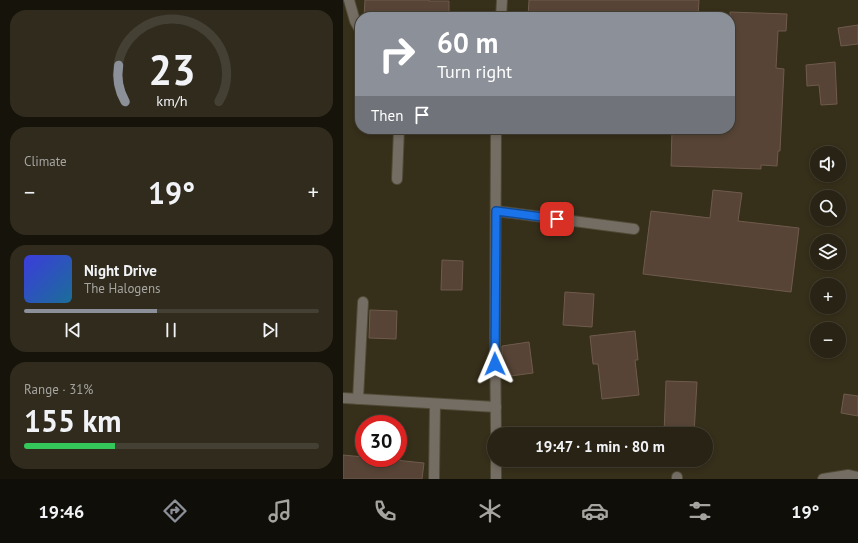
<!DOCTYPE html>
<html lang="en">
<head>
<meta charset="utf-8">
<style>
  body { margin:0; font-family:"PT Sans",sans-serif; background:#302b1d; color:#f1f3f6; height:100vh; display:flex; flex-direction:column; font-size:15px; white-space:nowrap }
  * { box-sizing:border-box; margin:0 }
  p { font-size:13px; color:#a5a4a0 }
  .icon { flex:none; width:22px; height:22px; fill:none; stroke:currentColor; stroke-width:2; stroke-linecap:round; stroke-linejoin:round }
  .map { position:relative; flex:1; overflow:hidden }
  .sheet { display:flex; flex-direction:column; gap:10px; padding:10px; background:#16130b; width:343px }
  .sheet>* { flex:none }
  .hud { position:absolute; left:12px; top:12px; width:380px; height:122px; border-radius:16px; box-shadow:0 2px 6px #0003,0 0 0 1px #444034; background:#8c9099; color:#fff; overflow:hidden }
  .controls { position:absolute; left:467px; top:146px; display:grid; gap:8px }
  .controls a { display:grid; place-items:center; width:36px; height:36px; border-radius:50%; background:#282314; box-shadow:0 2px 6px #0003,0 0 0 1px #444034; font-size:20px }
  .speed { position:absolute; left:12px; top:415px; display:flex; gap:8px; font-size:20px; font-weight:700; text-align:center }
  .speed>* { display:grid; place-content:center; width:52px; height:52px; border-radius:50%; background:#282314; box-shadow:0 2px 6px #0003,0 0 0 1px #444034; line-height:1 }
  .speed .limit { border:6px solid #d22; background:#fff; color:#111 }
  .pin { position:absolute; display:grid; place-items:center; width:34px; height:34px; color:#fff; margin:-17px; border-radius:8px; box-shadow:0 2px 6px #0006 }
  .me { position:absolute; width:44px; margin:-22px; rotate:359deg; stroke-linejoin:round; filter:drop-shadow(0 0 3px #0008) }
  .turn { display:flex; align-items:center; gap:14px; height:84px; padding:0 16px; font-size:18px }
  .turn .icon { width:52px; height:52px; stroke-width:2.5 }
  .turn b { display:block; font-size:28px; line-height:34px }
  .then { display:flex; align-items:center; height:38px; padding:0 16px; background:#0003; gap:8px; font-size:15px }
  .big { font-size:30px; font-weight:600; line-height:1.1 }
  .sheet .card { flex:1; display:flex; flex-direction:column; justify-content:center; gap:6px; min-width:0; padding:0 14px; border-radius:16px; background:#302b1d }
  .sheet .dial { align-items:center; gap:0 }
  .dial svg { height:104px; overflow:visible; fill:none; stroke:#444034; stroke-width:7; stroke-linecap:round; text-anchor:middle }
  .dial text { fill:#f1f3f6; stroke:none }
  .song { display:flex; align-items:center; gap:12px }
  .cover { width:48px; height:48px; border-radius:6px; background:linear-gradient(135deg,hsl(240 70% 55%),hsl(200 70% 35%)) }
  .played { height:4px; border-radius:2px; background:linear-gradient(90deg,#8c9099 45%,#444034 45%) }
  .keys { display:flex; justify-content:space-around; direction:ltr }
  .heat { display:flex; justify-content:space-between; align-items:center; font-size:22px; direction:ltr }
  .charge { height:6px; border-radius:3px; background:linear-gradient(90deg,#34c759 31%,#444034 0) }
  .trip { position:absolute; left:144px; top:427px; width:226px; height:40px; border-radius:20px; background:#282314; box-shadow:0 2px 6px #0003,0 0 0 1px #444034; font-weight:600; line-height:40px; text-align:center }
  .dock { display:flex; height:64px; justify-content:space-around; align-items:center; background:#100e08; color:#a5a4a0 }
  .dock .icon { width:28px; height:28px }
  .dock .active { color:#8c9099 }
  .dock b { font-size:18px; color:#f1f3f6 }
  main { display:flex; flex:1; min-height:0 }
  .map>svg:first-child { display:block }
  .building { fill:#574436; stroke:#6f5b4c }
  .lines { fill:none; stroke-linecap:round; stroke-linejoin:round }
  .minor-casing { stroke:#504a36; stroke-width:12 }
  .minor { stroke:#746d63; stroke-width:10 }
  .route-casing { stroke:#114b97; stroke-width:10 }
  .route { stroke:#1a73e8; stroke-width:7 }
</style>
</head>
<body>
<main>
<section class="sheet">
<div class="card dial"><svg viewBox="0 0 100 80">
<path d="M14 69A42 42 0 1 1 86 69"/>
<path d="M14 69A42 42 0 0 1 9 41" stroke="#8c9099"/>
<text x="50" y="56" font-size="32" font-weight="700">23</text>
<text x="50" y="72" font-size="11">km/h</text>
</svg></div>
<div class="card"><p>Climate</p>
<div class="heat"><a>−</a><b class="big">19°</b><a>+</a></div>
</div>
<div class="card">
<div class="song"><i class="cover"></i><div><b>Night Drive</b><p>The Halogens</p></div></div>
<div class="played"></div>
<div class="keys"><svg class="icon" aria-label="previous" viewBox="0 0 24 24"><path d="M18 5L8 12l10 7zM5 5v14"/></svg><svg class="icon" aria-label="pause" viewBox="0 0 24 24"><path d="M8 5v14M16 5v14"/></svg><svg class="icon" aria-label="next" viewBox="0 0 24 24"><path d="M6 5l10 7-10 7zM19 5v14"/></svg></div>
</div>
<div class="card"><p>Range · 31%</p><b class="big">155 km</b><div class="charge"></div></div>
</section>
<div class="map">
<svg width="515" height="479" viewBox="0 0 515 479">
  <rect width="100%" height="100%" fill="#362f1a"/>
  <g class="building">
    <path d="M22,0h64v1h20v16h-85z"/>
    <path d="M186,0h170l-1,17h-170z"/>
    <path d="M387,12l57,2 -1,17h-8l-2,37 8,1 -4,82h-2l-1,15 -16,-1v4l-90,-3 1,-37h58z"/>
    <path d="M515,25v19l-17,2 -3,-18z"/>
    <path d="M492,62l2,42 -16,1 -2,-20 -12,1 -1,-21z"/>
    <path d="M370,190l29,3 -4,28 61,7 -8,64 -148,-18 8,-63 59,7z"/>
    <path d="M99,260l21,1 -1,29h-21z"/>
    <path d="M222,292l29,2 -2,33 -29,-2z"/>
    <path d="M27,310l27,1 -1,28 -27,-1z"/>
    <path d="M292,331l3,29h-3l4,35 -37,4 -4,-35h-5l-3,-28z"/>
    <path d="M186,342l4,31 -30,4 -1,-11v-20z"/>
    <path d="M323,381l31,1 -3,52h-30z"/>
    <path d="M501,394l14,2v20l-17,-3z"/>
    <path d="M0,455l21,2v1h31v2l29,3 -2,16h-79z"/>
  </g>
  <g class="lines">
    <g class="minor-casing">
      <g id="minor">
        <path d="M6,0l6,21 5,9"/>
        <path d="M158,17l1,-17"/>
        <path d="M54,179l2,-50"/>
        <path d="M153,211l138,18"/>
        <path d="M0,398l153,9"/>
        <path d="M15,399l5,-97"/>
        <path d="M153,434l-1,-98 1,-207"/>
        <path d="M153,460v19"/>
        <path d="M91,479l1,-75"/>
        <path d="M334,479v-2"/>
        <path d="M480,479l25,-4 10,2"/>
      </g>
    </g>
    <use href="#minor" class="minor"/>
  </g>
  <g class="lines">
    <g class="route-casing">
      <path id="route" d="M152,364l1,-153 61,8"/>
    </g>
    <use href="#route" class="route"/>
  </g>
</svg>
<div class="controls">
<a><svg class="icon" aria-label="sound" viewBox="0 0 24 24"><path d="M4 9h4l5-4v14l-5-4H4zM17 9q2 3 0 6"/></svg></a>
<a><svg class="icon" aria-label="search" viewBox="0 0 24 24"><circle cx="10" cy="10" r="6"/><path d="M15 15l6 6"/></svg></a>
<a><svg class="icon" aria-label="layers" viewBox="0 0 24 24"><path d="M12 4l9 5-9 5-9-5zM3 14l9 5 9-5"/></svg></a>
<a>+</a>
<a>−</a>
</div>
<div class="speed"><div class="limit">30</div></div>
<div class="pin" style="left:214px;top:219px;background:#d93025"><svg class="icon" aria-label="arrive" viewBox="0 0 24 24"><path d="M6 21V4h12l-3 4 3 4H6"/></svg></div>
<svg class="me" style="left:152px;top:364px" viewBox="-20 -20 40 40"><path d="M0-17L14 15 0 8-14 15z" fill="#1a73e8" stroke="#fff" stroke-width="4"/></svg>
<div class="trip">19:47 · 1 min · 80 m</div>
<div class="hud">
<div class="turn"><svg class="icon" aria-label="right" viewBox="0 0 24 24"><path d="M7 20v-9h11M14 6l5 5-5 5"/></svg><div><b>60 m</b>Turn right</div></div>
<div class="then">Then<svg class="icon" aria-label="arrive" viewBox="0 0 24 24"><path d="M6 21V4h12l-3 4 3 4H6"/></svg></div>
</div>
</div>
</main>
<nav class="dock">
<b>19:46</b>
<svg class="icon active" aria-label="directions" viewBox="0 0 24 24"><path d="M12 3l9 9-9 9-9-9zM9 14v-3h6M13 9l2 2-2 2"/></svg>
<svg class="icon" aria-label="music" viewBox="0 0 24 24"><path d="M9 18V5l10-2v13"/><circle cx="6" cy="18" r="3"/><circle cx="16" cy="16" r="3"/></svg>
<svg class="icon" aria-label="phone" viewBox="0 0 24 24"><path d="M5 4h4l2 5-3 2q2 4 5 5l2-3 5 2v4C11 20 4 13 5 4z"/></svg>
<svg class="icon" aria-label="climate" viewBox="0 0 24 24"><path d="M12 3v18M4 7l16 10M4 17L20 7"/></svg>
<svg class="icon" aria-label="car" viewBox="0 0 24 24"><path d="M5 17H2v-5l4-1 3-4h7l3 4 3 1v5h-3M9 17h6M6 11h13"/><circle cx="7" cy="17" r="2"/><circle cx="17" cy="17" r="2"/></svg>
<svg class="icon" aria-label="filters" viewBox="0 0 24 24"><path d="M4 7h16M4 17h16"/><circle cx="9" cy="7" r="2"/><circle cx="15" cy="17" r="2"/></svg>
<b>19°</b>
</nav>
</body>
</html>
